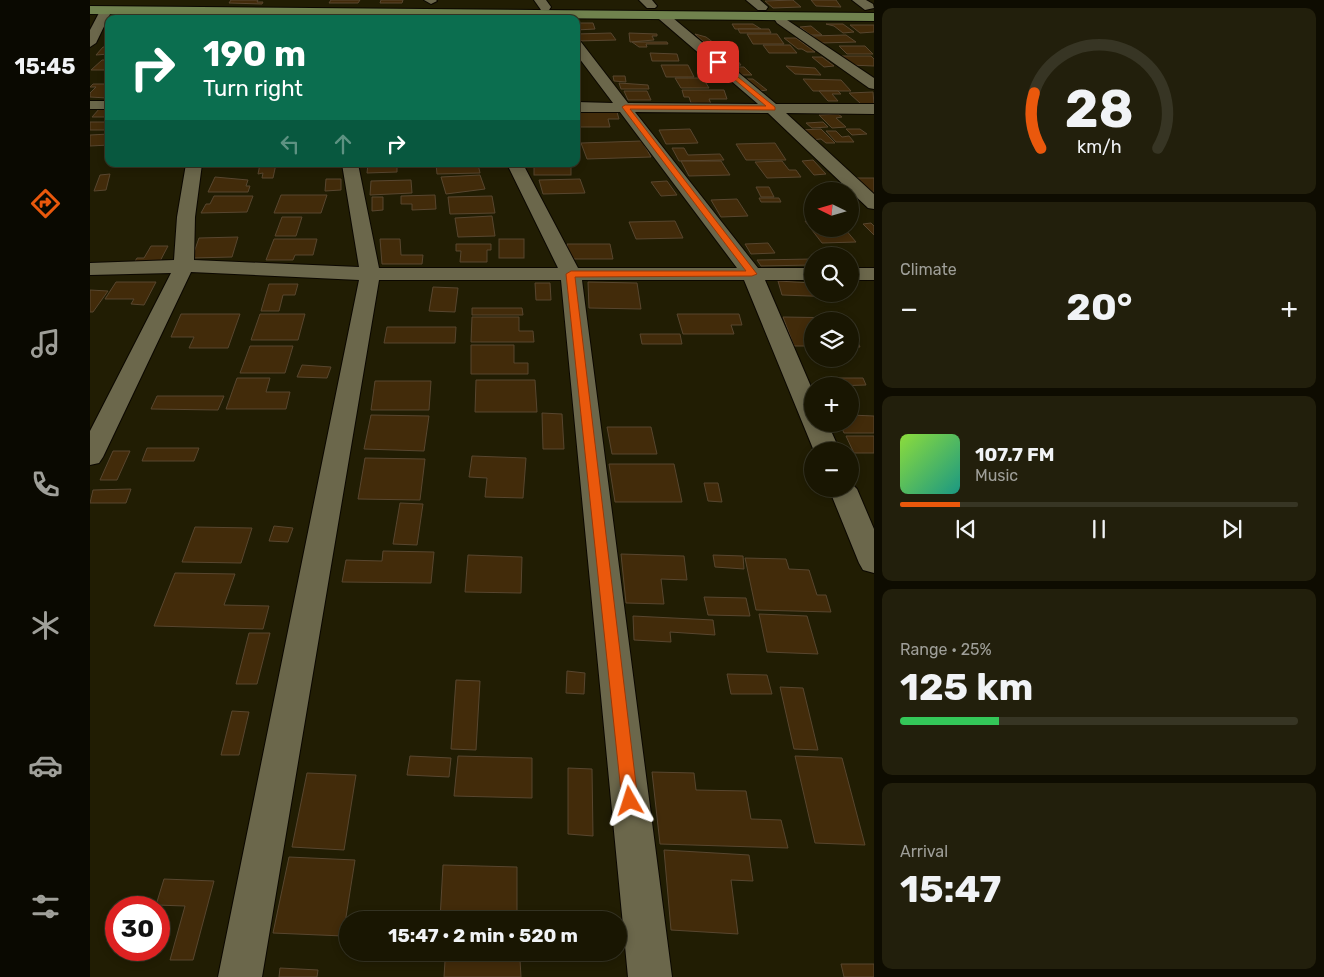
<!DOCTYPE html>
<html lang="en">
<head>
<meta charset="utf-8">
<style>
  body { margin:0; font-family:Rubik,sans-serif; background:#221f0c; color:#f1f3f6; height:100vh; display:flex; flex-direction:column; font-size:19px; white-space:nowrap }
  * { box-sizing:border-box; margin:0 }
  p { font-size:16px; color:#9f9f99 }
  .icon { flex:none; width:28px; height:28px; fill:none; stroke:currentColor; stroke-width:2; stroke-linecap:round; stroke-linejoin:round }
  .map { position:relative; flex:1; overflow:hidden }
  .side { display:flex; flex-direction:column; gap:8px; padding:8px; background:#0e0c01; width:450px }
  .side>* { flex:none }
  .hud { position:absolute; left:15px; top:15px; width:475px; height:152px; border-radius:10px; box-shadow:0 2px 8px #0003,0 0 0 1px #373524; background:#0b6e4f; color:#fff; overflow:hidden }
  .needle { width:32px; rotate:275deg }
  .fabs { position:absolute; left:714px; top:182px; display:grid; gap:10px }
  .fabs a { display:grid; place-items:center; width:55px; height:55px; border-radius:50%; background:#191602; box-shadow:0 2px 8px #0003,0 0 0 1px #373524; font-size:25px }
  .speed { position:absolute; left:15px; top:896px; display:flex; gap:10px; font-size:25px; font-weight:700; text-align:center }
  .speed>* { display:grid; place-content:center; width:65px; height:65px; border-radius:50%; background:#191602; box-shadow:0 2px 8px #0003,0 0 0 1px #373524; line-height:1 }
  .speed .limit { border:8px solid #d22; background:#fff; color:#111 }
  .pin { position:absolute; display:grid; place-items:center; width:42px; height:42px; color:#fff; margin:-21px; border-radius:10px; box-shadow:0 2px 8px #0006 }
  .me { position:absolute; width:55px; margin:-28px; rotate:354deg; stroke-linejoin:round; filter:drop-shadow(0 0 4px #0008) }
  .turn { display:flex; align-items:center; gap:18px; height:105px; padding:0 15px; font-size:22px }
  .turn .icon { width:65px; height:65px; stroke-width:2.5 }
  .turn b { display:block; font-size:35px; line-height:42px }
  .lanes { display:flex; align-items:center; height:48px; padding:0 15px; background:#0003; justify-content:center; gap:25px; direction:ltr }
  .lanes .off { opacity:.35 }
  .big { font-size:38px; font-weight:700; line-height:1.1 }
  .side .card { flex:1; display:flex; flex-direction:column; justify-content:center; gap:8px; min-width:0; padding:0 18px; border-radius:10px; background:#221f0c }
  .side .dial { align-items:center; gap:0 }
  .dial svg { height:130px; overflow:visible; fill:none; stroke:#373524; stroke-width:7; stroke-linecap:round; text-anchor:middle }
  .dial text { fill:#f1f3f6; stroke:none }
  .song { display:flex; align-items:center; gap:15px }
  .cover { width:60px; height:60px; border-radius:8px; background:linear-gradient(135deg,hsl(90 70% 55%),hsl(170 70% 35%)) }
  .played { height:5px; border-radius:2px; background:linear-gradient(90deg,#ea580c 15%,#373524 15%) }
  .keys { display:flex; justify-content:space-around; direction:ltr }
  .heat { display:flex; justify-content:space-between; align-items:center; font-size:28px; direction:ltr }
  .charge { height:8px; border-radius:4px; background:linear-gradient(90deg,#34c759 25%,#373524 0) }
  .trip { position:absolute; left:249px; top:911px; width:288px; height:50px; border-radius:25px; background:#191602; box-shadow:0 2px 8px #0003,0 0 0 1px #373524; font-weight:700; line-height:50px; text-align:center }
  main { display:flex; flex:1; min-height:0 }
  .menu { display:flex; flex-direction:column; width:90px; justify-content:space-around; align-items:center; background:#0a0901; color:#9f9f99 }
  .menu .icon { width:35px; height:35px }
  .menu .current { color:#ea580c }
  .menu b { font-size:22px; color:#f1f3f6 }
  .map>svg:first-child { display:block }
  .building { fill:#422b0a; stroke:#58462f }
  .lines { fill:none; stroke-linecap:round; stroke-linejoin:round }
  .minor-casing { stroke:#0b0700; stroke-width:2 }
  .major-casing { stroke:#0b0700; stroke-width:2 }
  .minor { fill:#6b674b; fill-rule:evenodd }
  .major { fill:#70824e; fill-rule:evenodd }
  .route { fill:#ea580c; stroke:#983908 }
</style>
</head>
<body>
<main>
<nav class="menu">
<b>15:45</b>
<svg class="icon current" aria-label="directions" viewBox="0 0 24 24"><path d="M12 3l9 9-9 9-9-9zM9 14v-3h6M13 9l2 2-2 2"/></svg>
<svg class="icon" aria-label="music" viewBox="0 0 24 24"><path d="M9 18V5l10-2v13"/><circle cx="6" cy="18" r="3"/><circle cx="16" cy="16" r="3"/></svg>
<svg class="icon" aria-label="phone" viewBox="0 0 24 24"><path d="M5 4h4l2 5-3 2q2 4 5 5l2-3 5 2v4C11 20 4 13 5 4z"/></svg>
<svg class="icon" aria-label="climate" viewBox="0 0 24 24"><path d="M12 3v18M4 7l16 10M4 17L20 7"/></svg>
<svg class="icon" aria-label="car" viewBox="0 0 24 24"><path d="M5 17H2v-5l4-1 3-4h7l3 4 3 1v5h-3M9 17h6M6 11h13"/><circle cx="7" cy="17" r="2"/><circle cx="17" cy="17" r="2"/></svg>
<svg class="icon" aria-label="filters" viewBox="0 0 24 24"><path d="M4 7h16M4 17h16"/><circle cx="9" cy="7" r="2"/><circle cx="15" cy="17" r="2"/></svg>
</nav>
<div class="map">
<svg width="784" height="977" viewBox="0 0 784 977">
  <rect width="100%" height="100%" fill="#211d03"/>
  <g class="building">
    <path d="M141,0h27l-1,2h6l-1,2 -33,-1z"/>
    <path d="M241,0h29l-2,3h-29z"/>
    <path d="M291,0h22l-1,3h-22z"/>
    <path d="M703,0l8,7 -28,1 -8,-7z"/>
    <path d="M721,0h25l5,7 -25,-1z"/>
    <path d="M139,13h32l-5,6h-32z"/>
    <path d="M252,14h29l-2,5h-30z"/>
    <path d="M486,23h17l2,6 -19,1z"/>
    <path d="M642,24h21l8,5h-26z"/>
    <path d="M736,24h17l11,8 -11,1 -9,-7z"/>
    <path d="M760,25h24v7l-14,1z"/>
    <path d="M721,26l11,9h-11l-11,-8z"/>
    <path d="M648,29h31l2,4h-31z"/>
    <path d="M521,33l5,7 -39,1 -1,-1v-6z"/>
    <path d="M539,33l28,1v2h-5l2,4 -24,2z"/>
    <path d="M605,34l11,3 8,6 -8,1z"/>
    <path d="M657,34h30l7,10h-31z"/>
    <path d="M756,35l10,7 -35,1 -9,-7z"/>
    <path d="M694,38h12l19,14h-8l-5,-3h-4z"/>
    <path d="M542,42h35l1,2h-22l1,3h-8z"/>
    <path d="M618,44h7l10,9 -7,1z"/>
    <path d="M673,45h27l7,8h-28z"/>
    <path d="M749,46h26l8,8h-26z"/>
    <path d="M13,47h6v7l-13,1z"/>
    <path d="M560,53l27,1 2,7h-27z"/>
    <path d="M752,56h29l3,3v7l-24,-1z"/>
    <path d="M722,57h10l12,9 -10,1z"/>
    <path d="M12,60h7v10h-18z"/>
    <path d="M634,60h13l4,5 -13,1z"/>
    <path d="M571,65h27l6,12h-28z"/>
    <path d="M696,66l29,2 6,7 -26,-1z"/>
    <path d="M644,67h10l8,8h-11z"/>
    <path d="M523,76h12l1,6 -12,-1z"/>
    <path d="M585,78h28l6,10h-28z"/>
    <path d="M656,79h7l14,11 -7,1z"/>
    <path d="M713,79l38,1 10,11h-38z"/>
    <path d="M529,83l29,2 1,4h-28z"/>
    <path d="M3,84h16v11l-2,3 -17,-1v-4l6,-6h-6z"/>
    <path d="M592,90h42l3,9h-18l2,5 -20,-1 -2,-6h-5z"/>
    <path d="M534,91h23l4,9h-23z"/>
    <path d="M729,91h19l3,3h-9l6,7h-10z"/>
    <path d="M783,92l1,12h-13l-12,-11z"/>
    <path d="M10,108h9l-3,9h-14z"/>
    <path d="M486,112h41l2,7h-11l2,8h-34z"/>
    <path d="M748,114l4,3 -6,1 10,9 -14,1 -13,-13z"/>
    <rect x="0" y="122" width="19" height="8"/>
    <path d="M733,122l5,5 -16,1 -6,-5z"/>
    <path d="M600,129l8,14 -32,1 -7,-14z"/>
    <path d="M731,129l14,14h-9l-5,-4 -11,1 -10,-10z"/>
    <path d="M756,129h14l7,5 -15,1z"/>
    <path d="M736,131h10l6,6 7,-1 5,6h-18z"/>
    <path d="M19,134v11l-19,1v-11z"/>
    <path d="M552,141l9,16 -64,2 -6,-16z"/>
    <path d="M685,143l11,17h-40l-10,-16z"/>
    <path d="M582,148h12l4,7 32,-1 4,6 -45,1z"/>
    <path d="M723,160l13,14 -12,1 -12,-14z"/>
    <path d="M591,161h40l9,14 -41,1z"/>
    <path d="M692,161l7,9h7l5,7 -34,1 -12,-16z"/>
    <path d="M170,164h16l-3,14h-11l1,-5 -5,1z"/>
    <path d="M278,164h29v8l-30,1z"/>
    <path d="M346,164h42l2,9 -43,1z"/>
    <rect x="444" y="164" width="37" height="11"/>
    <path d="M20,174l-4,16 -12,1 6,-16z"/>
    <path d="M390,175l5,14 -39,5 -5,-17z"/>
    <path d="M125,177l33,3 -2,6h4l-2,6h-40z"/>
    <path d="M767,178h17v18z"/>
    <path d="M236,179h15v11l-16,1z"/>
    <path d="M490,179l5,14 -42,1 -4,-14z"/>
    <path d="M321,180l1,13 -42,2 1,-14z"/>
    <path d="M577,181l10,14 -16,1 -10,-14z"/>
    <path d="M666,187h13l5,10h-13z"/>
    <path d="M191,195h46l-6,18h-47z"/>
    <path d="M345,195l1,14 -24,1v-6h-11v-8z"/>
    <path d="M124,196h39l-6,16 -46,1 5,-9h4z"/>
    <path d="M402,196l3,17 -45,1 -2,-17z"/>
    <path d="M282,197h11v13l-11,1z"/>
    <path d="M669,198h20l2,4h-20z"/>
    <path d="M647,199l11,17 -27,1 -10,-17z"/>
    <path d="M402,216l3,20 -37,1 -3,-19z"/>
    <path d="M192,217h20l-6,19h-21z"/>
    <path d="M722,220v9h33l11,13 -34,1 -17,-22z"/>
    <path d="M585,221l8,17 -47,1 -7,-17z"/>
    <path d="M781,223l3,3v9l-11,-11z"/>
    <path d="M148,237l-6,20 -40,1 7,-20z"/>
    <path d="M184,239h43l-4,16h-18l-2,5h-27z"/>
    <path d="M290,239h20l1,16h22l-1,9h-40z"/>
    <rect x="409" y="239" width="25" height="19"/>
    <path d="M678,243l7,10 -24,1 -6,-10z"/>
    <path d="M366,244h35v6h-4v12h-27l1,-11h-5z"/>
    <path d="M477,244h43l3,15h-44z"/>
    <path d="M61,246h17l-10,19 -26,1 5,-8h7z"/>
    <path d="M722,259v6l-51,1 -4,-6z"/>
    <path d="M688,281l34,2v11h24l1,3 -55,-2z"/>
    <path d="M26,282h40l-12,23 -13,-1 3,-5h-29z"/>
    <path d="M498,282l49,1 4,26 -52,-1z"/>
    <path d="M445,283h15l1,17h-15z"/>
    <path d="M179,284h29l-3,11h-12l-4,16h-18z"/>
    <path d="M343,287l25,1 -3,24 -26,-1z"/>
    <path d="M0,290l18,1 -15,21h-3z"/>
    <path d="M382,308h50l1,7h-51z"/>
    <path d="M91,314h59l-12,34h-39l5,-11h-23z"/>
    <path d="M170,314h45l-7,26h-47z"/>
    <path d="M587,314h62l3,11h-11l3,9h-51z"/>
    <path d="M382,317h47v14h14l1,11h-63z"/>
    <path d="M693,317l64,1 1,3h-36v25h-18z"/>
    <path d="M760,325l10,22h-10z"/>
    <path d="M297,327h69l-1,16h-71z"/>
    <path d="M550,334h40l2,10h-40z"/>
    <path d="M381,345h43v18h14v11h-57z"/>
    <path d="M160,346h43l-8,27h-45z"/>
    <path d="M212,365l29,2 -4,11 -30,-1z"/>
    <path d="M147,378h33l-4,14h24l-4,17h-60z"/>
    <path d="M739,378h34l3,7 -33,1z"/>
    <path d="M386,380h59l2,32h-62z"/>
    <path d="M285,381h56l-2,29h-58z"/>
    <path d="M67,396h67l-6,14 -67,-1z"/>
    <path d="M452,413l20,1 2,35h-21z"/>
    <path d="M281,415l58,1 -5,35 -60,-2z"/>
    <path d="M760,415l24,1v17h-30l-4,-9h10z"/>
    <path d="M517,427h44l6,27h-45z"/>
    <path d="M756,436h28v17h-20z"/>
    <path d="M57,448h52l-5,13h-52z"/>
    <path d="M23,451h17l-13,29h-17z"/>
    <path d="M382,456l54,2 -3,40 -38,-1 2,-19 -18,-1z"/>
    <path d="M275,458l60,1 -5,41 -62,-1z"/>
    <path d="M519,464h65l8,38h-67z"/>
    <path d="M614,483h14l4,19 -14,-1z"/>
    <path d="M41,489l-5,14h-36l3,-13z"/>
    <path d="M310,503l23,1 -6,41 -24,-1z"/>
    <path d="M184,526l19,2 -5,14 -19,-1z"/>
    <path d="M105,527l57,1 -11,35 -59,-1z"/>
    <path d="M293,551l51,1 -3,31 -89,-1 4,-22 36,1z"/>
    <path d="M531,554l63,2 3,24 -26,-1 3,25 -38,-1z"/>
    <path d="M378,555l54,2 -1,36 -56,-1z"/>
    <path d="M623,555l30,1 1,13 -29,-2z"/>
    <path d="M655,558l41,1 3,10 20,1 8,25h9l5,17 -75,-2z"/>
    <path d="M85,573l60,1 -11,31 45,1 -6,23 -109,-3z"/>
    <path d="M614,597l42,1 4,18 -42,-1z"/>
    <path d="M669,614l48,2 11,38 -51,-2z"/>
    <path d="M543,616l80,4 2,15 -45,-3 1,10 -37,-2z"/>
    <path d="M159,633h21l-13,51h-21z"/>
    <path d="M477,671l18,2 -1,21 -18,-1z"/>
    <path d="M637,674l40,1 5,19h-41z"/>
    <path d="M366,680l24,1 -4,69 -25,-1z"/>
    <path d="M690,687l23,1 15,62 -24,-1z"/>
    <path d="M142,711l17,1 -10,43h-18z"/>
    <path d="M320,756l41,2 -2,19 -42,-2z"/>
    <path d="M368,756l74,2v40l-78,-2z"/>
    <path d="M705,756l47,2 23,87 -50,-2z"/>
    <path d="M478,768l24,1 1,67 -25,-2z"/>
    <path d="M562,772l42,1 2,17 50,1 5,28 30,1 7,28 -128,-4z"/>
    <path d="M217,773l49,2 -12,75 -52,-3z"/>
    <path d="M574,850l85,5 4,26 -22,-1 7,54 -67,-4z"/>
    <path d="M199,857l66,3 -12,76 -70,-3z"/>
    <path d="M353,865l74,2v53h-77z"/>
    <path d="M74,879l50,2 -21,79h-23l15,-54 -29,-1z"/>
    <path d="M430,960l1,17h-77l1,-16z"/>
    <path d="M751,964h33v13h-30z"/>
    <path d="M190,968l38,2 -1,7h-38z"/>
  </g>
  <g class="lines">
    <g class="minor-casing">
      <g id="minor">
        <path d="M334,0h12l1,1 -6,3z"/>
        <path d="M444,0h12l5,7 -2,3h-8z"/>
        <path d="M549,0h13l5,6 -2,2h-8z"/>
        <path d="M656,0h14l8,7 -2,3h-8z"/>
        <path d="M762,0h14l7,4 1,4 -9,2z"/>
        <path d="M14,10l6,4 -14,29 -6,4v-17l10,-19z"/>
        <path d="M234,12l4,1 3,6h-12l1,-6z"/>
        <path d="M573,12l4,1 109,91h98v10l-88,-1 88,81v15l-6,-1 -100,-95 -133,-1 123,156h54v12h-47l47,109v35h16l12,27h-26l-70,-171h-162l90,697h-44l-67,-697h-182l-117,697h-44l141,-697 -168,-8 -88,185 -4,6 -9,2v-34l81,-158 -81,2v-12l84,-3 3,-43 9,-53h16l-7,53 -1,43 165,7 -17,-103h16l21,104h179l-51,-104h16l55,104h159l-117,-156h-44v-10l37,1 -37,-49v-13l5,1 47,61 130,1 -99,-85 -2,-3 2,-3z"/>
        <path d="M691,16l93,62v11l-5,-1 -92,-65 -2,-3 2,-3z"/>
        <rect x="0" y="101" width="19" height="8"/>
        <rect x="760" y="268" width="24" height="12"/>
        <path d="M760,482l7,7 17,40v44l-11,-3 -4,-7 -30,-74h21z"/>
      </g>
    </g>
    <g class="major-casing">
      <path id="major" d="M0,6l784,7v8l-784,-7z"/>
    </g>
    <use href="#minor" class="minor"/>
    <use href="#major" class="major"/>
  </g>
  <path class="route" d="M628,61l57,46v3l-145,-1 127,165 -5,2 -177,1 63,524 -2,5 -6,2 -5,-2 -3,-5 -56,-527 5,-3h175l-124,-164 3,-2 141,1 -50,-42z"/>
</svg>
<div class="fabs">
<a><svg class="needle" viewBox="-14 -14 28 28"><path d="M0-13l5 13h-10z" fill="#e53935"/><path d="M0 13l5-13h-10z" fill="#9f9f99"/></svg></a>
<a><svg class="icon" aria-label="search" viewBox="0 0 24 24"><circle cx="10" cy="10" r="6"/><path d="M15 15l6 6"/></svg></a>
<a><svg class="icon" aria-label="layers" viewBox="0 0 24 24"><path d="M12 4l9 5-9 5-9-5zM3 14l9 5 9-5"/></svg></a>
<a>+</a>
<a>−</a>
</div>
<div class="speed"><div class="limit">30</div></div>
<div class="pin" style="left:628px;top:62px;background:#d93025"><svg class="icon" aria-label="arrive" viewBox="0 0 24 24"><path d="M6 21V4h12l-3 4 3 4H6"/></svg></div>
<svg class="me" style="left:540px;top:801px" viewBox="-20 -20 40 40"><path d="M0-17L14 15 0 8-14 15z" fill="#ea580c" stroke="#fff" stroke-width="4"/></svg>
<div class="trip">15:47 · 2 min · 520 m</div>
<div class="hud">
<div class="turn"><svg class="icon" aria-label="right" viewBox="0 0 24 24"><path d="M7 20v-9h11M14 6l5 5-5 5"/></svg><div><b>190 m</b>Turn right</div></div>
<div class="lanes"><svg class="icon off" aria-label="left" viewBox="0 0 24 24"><path d="M17 20v-9H6M10 6l-5 5 5 5"/></svg><svg class="icon off" aria-label="ahead" viewBox="0 0 24 24"><path d="M12 20V5M6 11l6-6 6 6"/></svg><svg class="icon" aria-label="right" viewBox="0 0 24 24"><path d="M7 20v-9h11M14 6l5 5-5 5"/></svg></div>
</div>
</div>
<section class="side">
<div class="card dial"><svg viewBox="0 0 100 80">
<path d="M14 69A42 42 0 1 1 86 69"/>
<path d="M14 69A42 42 0 0 1 10 35" stroke="#ea580c"/>
<text x="50" y="56" font-size="32" font-weight="700">28</text>
<text x="50" y="72" font-size="11">km/h</text>
</svg></div>
<div class="card"><p>Climate</p>
<div class="heat"><a>−</a><b class="big">20°</b><a>+</a></div>
</div>
<div class="card">
<div class="song"><i class="cover"></i><div><b>107.7 FM</b><p>Music</p></div></div>
<div class="played"></div>
<div class="keys"><svg class="icon" aria-label="previous" viewBox="0 0 24 24"><path d="M18 5L8 12l10 7zM5 5v14"/></svg><svg class="icon" aria-label="pause" viewBox="0 0 24 24"><path d="M8 5v14M16 5v14"/></svg><svg class="icon" aria-label="next" viewBox="0 0 24 24"><path d="M6 5l10 7-10 7zM19 5v14"/></svg></div>
</div>
<div class="card"><p>Range · 25%</p><b class="big">125 km</b><div class="charge"></div></div>
<div class="card"><p>Arrival</p><b class="big">15:47</b></div>
</section>
</main>
</body>
</html>
